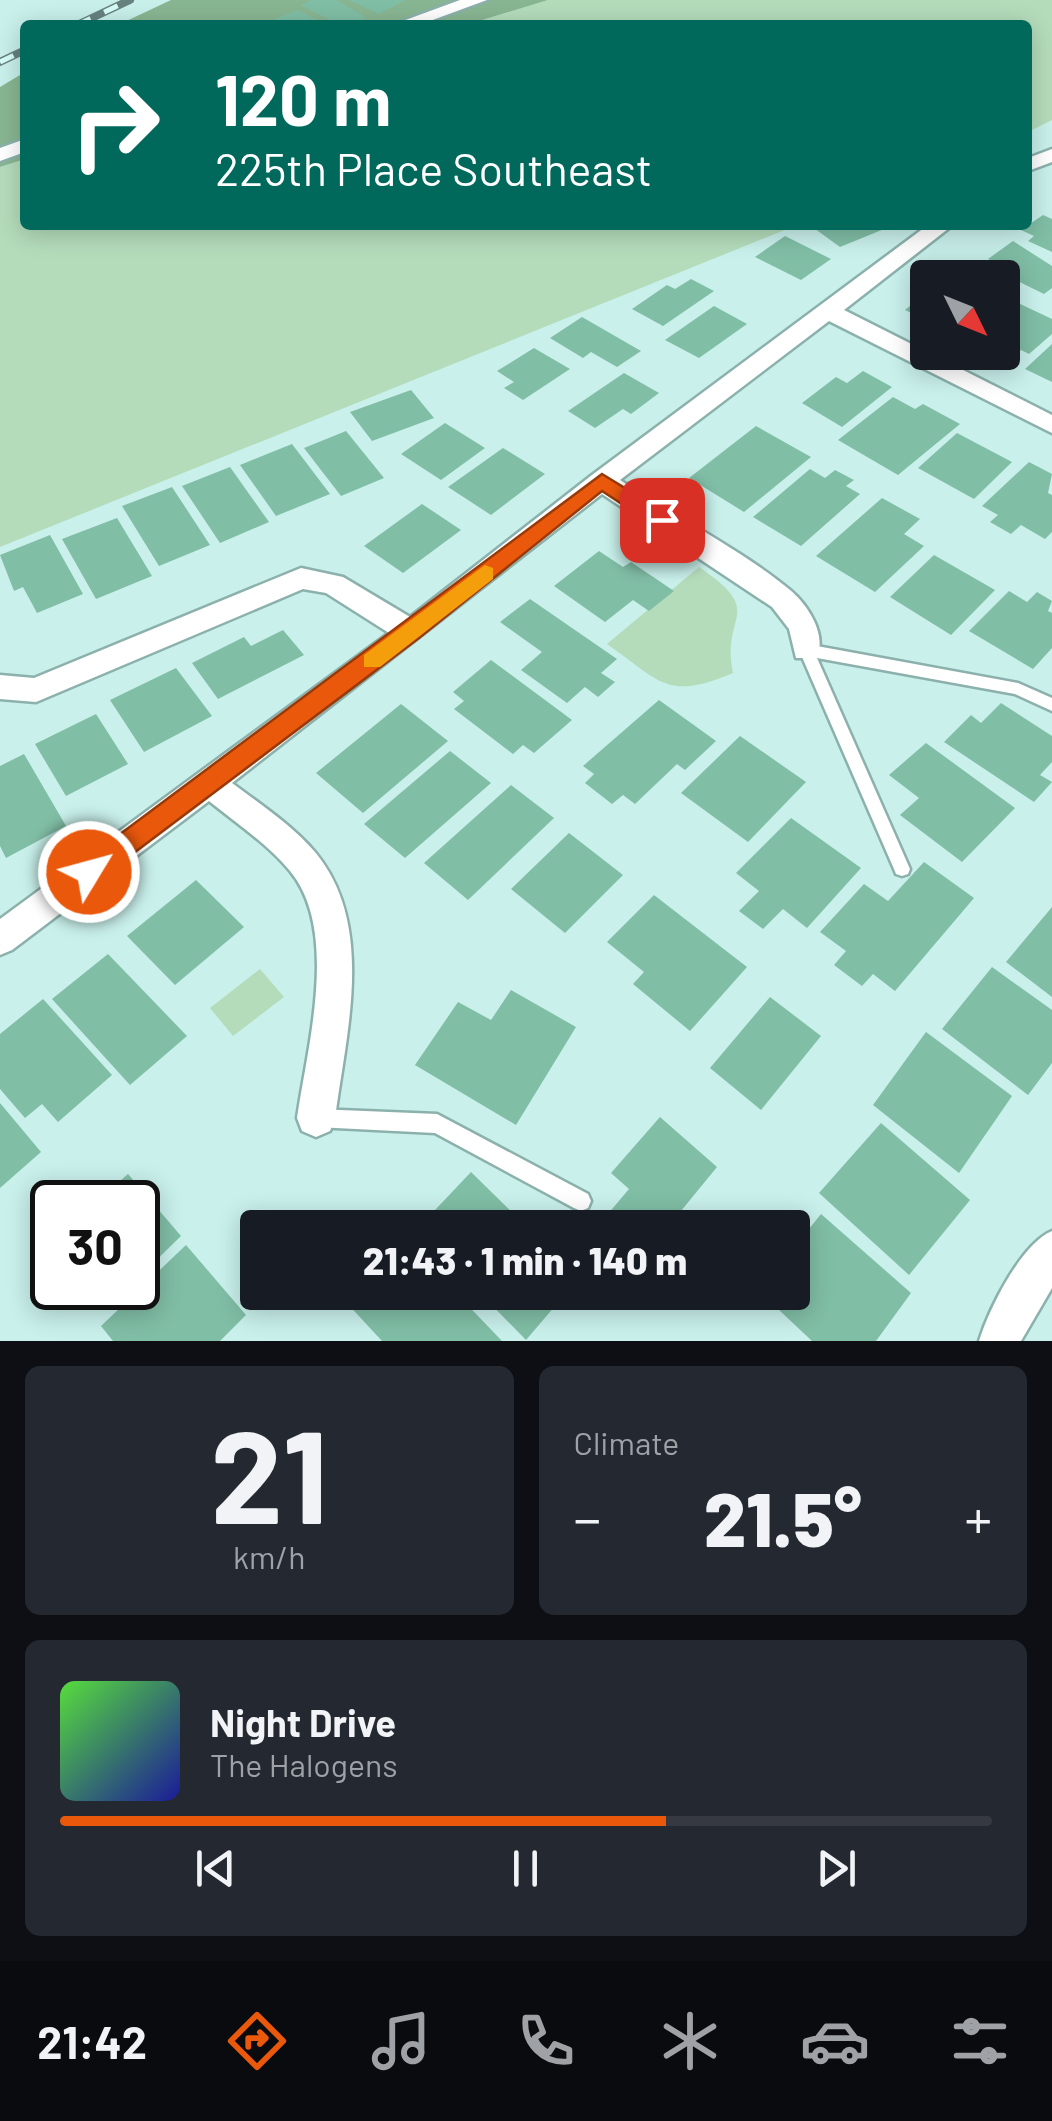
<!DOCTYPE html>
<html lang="en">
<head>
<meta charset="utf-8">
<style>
  body { margin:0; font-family:Barlow,sans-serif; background:#242831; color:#f1f3f6; height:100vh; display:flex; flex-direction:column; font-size:38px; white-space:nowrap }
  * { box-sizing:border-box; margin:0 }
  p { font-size:32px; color:#9ea1a6 }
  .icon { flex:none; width:55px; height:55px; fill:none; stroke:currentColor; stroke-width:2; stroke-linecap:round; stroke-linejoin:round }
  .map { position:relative; height:1341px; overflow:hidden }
  .details { display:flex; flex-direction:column; gap:25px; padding:25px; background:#0d0f14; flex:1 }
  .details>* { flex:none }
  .top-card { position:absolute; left:20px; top:20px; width:1012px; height:210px; border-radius:10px; box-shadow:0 5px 25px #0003; background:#00695c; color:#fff; overflow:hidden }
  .needle { width:65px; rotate:133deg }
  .buttons { position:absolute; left:910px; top:260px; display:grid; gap:20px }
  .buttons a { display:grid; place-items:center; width:110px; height:110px; border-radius:10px; background:#171b24; box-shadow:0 5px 25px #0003; font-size:50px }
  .speed { position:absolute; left:30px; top:1180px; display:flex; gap:20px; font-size:50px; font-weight:700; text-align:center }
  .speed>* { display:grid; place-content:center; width:130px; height:130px; border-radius:50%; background:#171b24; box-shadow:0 5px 25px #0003; line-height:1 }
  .speed .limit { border:5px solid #111; border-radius:15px; background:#fff; color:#111 }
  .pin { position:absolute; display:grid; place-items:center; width:85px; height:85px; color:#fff; margin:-42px; border-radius:20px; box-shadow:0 5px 15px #0006 }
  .me { position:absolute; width:110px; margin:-55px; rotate:53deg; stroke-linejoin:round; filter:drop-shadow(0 0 8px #0008) }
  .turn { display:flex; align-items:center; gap:35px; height:210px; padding:0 30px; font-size:45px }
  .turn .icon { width:130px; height:130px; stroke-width:2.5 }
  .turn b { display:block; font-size:70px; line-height:85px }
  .big { font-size:75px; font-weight:800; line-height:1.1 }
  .details .tile { flex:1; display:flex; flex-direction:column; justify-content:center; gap:15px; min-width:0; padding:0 35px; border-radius:15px; background:#242831 }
  .details .dial { align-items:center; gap:0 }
  .dial b { font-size:130px; line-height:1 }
  .song { display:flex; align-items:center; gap:30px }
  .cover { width:120px; height:120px; border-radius:15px; background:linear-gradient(135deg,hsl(110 70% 55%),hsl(240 70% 35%)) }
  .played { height:10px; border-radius:5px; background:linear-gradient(90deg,#ea580c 65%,#363941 65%) }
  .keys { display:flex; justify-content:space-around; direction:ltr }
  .heat { display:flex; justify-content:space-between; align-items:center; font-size:55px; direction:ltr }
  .details .tiles { flex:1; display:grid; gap:25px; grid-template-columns:1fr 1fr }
  .tile:last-child { grid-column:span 2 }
  .trip { position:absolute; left:240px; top:1210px; width:570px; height:100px; border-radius:10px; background:#171b24; box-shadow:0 5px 25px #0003; font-weight:800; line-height:100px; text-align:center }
  .tab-bar { display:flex; height:160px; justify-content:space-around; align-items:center; background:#090b0e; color:#9ea1a6 }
  .tab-bar .icon { width:70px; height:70px }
  .tab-bar .selected { color:#ea580c }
  .tab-bar b { font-size:45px; color:#f1f3f6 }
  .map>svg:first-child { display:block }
  .green { fill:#b4dcbb }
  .forest { fill:#89b692 }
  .building { fill:#81bea6 }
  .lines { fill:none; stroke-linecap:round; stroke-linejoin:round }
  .service-casing { stroke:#8cb1ac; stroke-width:5 }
  .minor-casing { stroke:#8cb1ac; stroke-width:5 }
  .service { fill:#fff; fill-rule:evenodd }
  .minor { fill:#fff; fill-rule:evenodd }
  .rail-casing { stroke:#67827f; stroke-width:8 }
  .rail { stroke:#d6fdf8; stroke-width:5; stroke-dasharray:15; stroke-linecap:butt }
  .route { fill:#ea580c; stroke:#983908; stroke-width:2.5 }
  .slow { fill:#f59e0b }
</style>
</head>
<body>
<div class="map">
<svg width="1052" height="1341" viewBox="0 0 1052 1341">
  <rect width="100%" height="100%" fill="#c9f0eb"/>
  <g class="green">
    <path d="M548,0h504v120l-24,12v-107h-562z"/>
    <path d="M25,159v66h772l-797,322v-380z"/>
    <path d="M699,567c69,47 21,46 34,106 -66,28 -72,9 -126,-29z"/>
    <path d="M260,969l24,28 -51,39 -23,-28z"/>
  </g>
  <g class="forest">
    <path d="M171,0h377l-82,25h-348z"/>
    <path d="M25,72v87l-25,8v-80z"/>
  </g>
  <g class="building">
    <path d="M312,0h24l31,18 -26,7 -41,-20z"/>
    <path d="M349,0h57l-27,14z"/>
    <path d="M297,10l31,15 -58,-4z"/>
    <path d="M1043,215l9,4v33l-24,-11 6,-5 -13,-6z"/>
    <path d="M814,225h80l-54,22 -29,-21z"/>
    <path d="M785,236l46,23 -30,21 -46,-23z"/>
    <path d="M1013,241l39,25v22l-8,6 -49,-24 6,-4 -13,-7z"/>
    <path d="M691,279l23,12 -51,35 -31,-17 35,-24 8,4z"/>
    <path d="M928,291v30l-23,-11z"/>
    <path d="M1014,301l38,18v15l-23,20 -8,-4 -9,7 -10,-5v-41z"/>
    <path d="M714,306l33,18 -48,34 -34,-18z"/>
    <path d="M582,317l59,34 -24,16 -26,-15 -8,6 -33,-20z"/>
    <path d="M1052,344v38l-27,-13z"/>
    <path d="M534,348l36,21 -47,31 -19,-12 10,-6 -17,-11z"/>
    <path d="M863,371l29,16 -50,40 -40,-24 34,-26 11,6z"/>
    <path d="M624,373l35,20 -28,21 -8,-5 -28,19 -27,-17z"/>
    <path d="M411,390l23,28 -62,23 -22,-29z"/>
    <path d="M893,397l22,12 8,-5 37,20 -62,51 -60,-35z"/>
    <path d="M445,423l40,25 -44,32 -40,-26z"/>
    <path d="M756,426l55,31 -67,55 -55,-34z"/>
    <path d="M346,431l38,47 -43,18 -37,-48z"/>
    <path d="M957,433l55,29 -38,37 -56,-31z"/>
    <path d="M292,444l38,50 -54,22 -36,-51z"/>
    <path d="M503,448l42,26 -54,41 -43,-28z"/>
    <path d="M1029,462l23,12 -4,19 4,2v37l-7,7 -24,-14 -10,9 -21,-12 8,-7 -16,-9z"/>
    <path d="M230,467l39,55 -49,21 -38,-57z"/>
    <path d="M810,469l15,9 10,-8 19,10 -8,6 14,8 -59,52 -48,-29z"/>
    <path d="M172,487l38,58 -51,21 -37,-60z"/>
    <path d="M882,498l38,21 -16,15 20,12 -49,46 -59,-36z"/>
    <path d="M422,504l39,26 -58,43 -39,-27z"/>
    <path d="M117,518l35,58 -56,23 -34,-60z"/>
    <path d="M50,535l33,59 -46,19 -14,-26 -9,4 -14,-36z"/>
    <path d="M599,551l24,16 8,-5 43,29 -25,20 -16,-11 -28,22 -51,-36z"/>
    <path d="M934,555l61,35 -44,45 -61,-38z"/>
    <path d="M1009,591l18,11 10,-10 15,9 -4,10 4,2v35l-19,21 -64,-38z"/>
    <path d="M530,599l87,60 -16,14 14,9 -17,15 -13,-10 -18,16 -46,-33 21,-18 -42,-30z"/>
    <path d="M283,630l21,25 -86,44 -26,-36 52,-26 7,9z"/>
    <path d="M491,660l81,60 -38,33 -11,-8 -10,9 -59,-45 10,-8 -11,-9z"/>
    <path d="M176,668l36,48 -68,36 -34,-52z"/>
    <path d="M659,700l57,41 -31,29 -8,-6 -42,40 -12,-9 -11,9 -27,-21 9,-9 -11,-8z"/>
    <path d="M1001,703l51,33v26l-12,13 12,7 -18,20 -90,-60 27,-27 10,8z"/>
    <path d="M401,704l47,37 -85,72 -47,-40z"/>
    <path d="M96,714l32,50 -62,32 -31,-52z"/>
    <path d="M740,736l66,46 -58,60 -67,-49z"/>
    <path d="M926,743l89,65 -53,54 -62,-47 19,-17 -30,-23z"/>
    <path d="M450,751l41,32 -86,75 -41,-34z"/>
    <path d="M24,754l42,72 -60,32 -6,-12v-80z"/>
    <path d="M511,785l43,33 -86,82 -44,-37z"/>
    <path d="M791,818l70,50 -54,60 -24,-19 -20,20 -24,-18 20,-20 -23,-18z"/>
    <path d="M569,833l54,42 -58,58 -54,-44z"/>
    <path d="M924,862l50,36 -79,93 -22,-17 -11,12 -28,-21 12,-14 -26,-19 44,-48 24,17z"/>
    <path d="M196,880l48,47 -69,58 -48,-49z"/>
    <path d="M654,895l93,72 -57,64 -57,-47 11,-12 -37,-30z"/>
    <path d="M1052,907v90l-46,-35z"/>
    <path d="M108,954l79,82 -57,49 -78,-86z"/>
    <path d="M992,967l60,43v53l-24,32 -86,-66z"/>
    <path d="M511,990l65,37 -60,98 -101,-60 43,-63 33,18z"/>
    <path d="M770,997l51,39 -60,74 -51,-42z"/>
    <path d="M43,999l69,76 -54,47 -16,-18 -17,14 -25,-29v-55z"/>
    <path d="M926,1032l86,64 -53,77 -86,-68z"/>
    <path d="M0,1103l41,49 -41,36z"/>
    <path d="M660,1117l57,50 -50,61h-71l33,-39 -18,-16z"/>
    <path d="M881,1123l89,77 -61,75 -90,-82z"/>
    <path d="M471,1172l57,56h-110z"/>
    <path d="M128,1174l53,62 -43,42v-76h-42z"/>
    <path d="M821,1214l90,79 -35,48h-64l-52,-49h32v-42z"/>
    <path d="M186,1245l60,70 -26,26h-107l-12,-15z"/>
    <path d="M87,1288h41l-23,22z"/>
    <path d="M353,1292h102l47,49h-120l-37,-40z"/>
    <path d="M479,1292h88l-41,48z"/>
  </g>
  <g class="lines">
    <g class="service-casing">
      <g id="service">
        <path d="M806,644l212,39 34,15v13l-37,-17 -198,-36 93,211 -2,5 -6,2 -6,-2 -2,-5 -95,-219z"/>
        <path d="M316,1109l121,5 151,80 3,7 -3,7 -7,3 -7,-3 -139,-75 -119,-6 -7,-2 -3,-7 3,-7z"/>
      </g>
    </g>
    <g class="minor-casing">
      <g id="minor">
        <path d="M460,0h27l-68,25h-27z"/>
        <path d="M25,139v13l-25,9v-13z"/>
        <path d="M1052,149v13l-24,9v-13z"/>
        <path d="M928,225h25l-109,85 208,105v18l-223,-112 -209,159c51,34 125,72 170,110 18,15 38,46 26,68h-20l-7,-29 -17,-22 -170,-113 -370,289c28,21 60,42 83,69 61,73 31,181 20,266l-5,13 -14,6 -14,-6 -5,-13c10,-70 43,-187 -7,-247 -22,-27 -54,-48 -81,-70l-197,149 -12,5v-36l389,-286 -63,-40 -23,-4 -267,113 -36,-3v-24l34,3 267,-110 42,9 67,40 182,-142z"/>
        <path d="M1052,1231v57l-31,53h-42c10,-32 42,-97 73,-110z"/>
      </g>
    </g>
    <use href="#service" class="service"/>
    <use href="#minor" class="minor"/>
    <g class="rail-casing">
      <g id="rail">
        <path d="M77,25l53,-25"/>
        <path d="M0,62l25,-12"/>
      </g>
    </g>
    <use href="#rail" class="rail"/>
  </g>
  <path class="route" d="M602,474l67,41v10h-15l-52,-34 -183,147 -321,242h-18l-4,-8 4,-8z"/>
  <path class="slow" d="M485,565l8,3v11l-113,88h-16v-12z"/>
</svg>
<div class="buttons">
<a><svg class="needle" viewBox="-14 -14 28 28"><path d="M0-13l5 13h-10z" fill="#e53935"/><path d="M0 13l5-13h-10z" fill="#9ea1a6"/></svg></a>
</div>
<div class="speed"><div class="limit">30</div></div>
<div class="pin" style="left:662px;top:520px;background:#d93025"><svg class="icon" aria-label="arrive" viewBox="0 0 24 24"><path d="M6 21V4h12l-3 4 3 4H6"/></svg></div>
<svg class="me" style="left:89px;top:872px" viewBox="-20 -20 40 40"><circle r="17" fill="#ea580c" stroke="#fff" stroke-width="3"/><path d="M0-11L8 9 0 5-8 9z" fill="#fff"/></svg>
<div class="trip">21:43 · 1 min · 140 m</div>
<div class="top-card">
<div class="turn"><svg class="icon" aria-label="right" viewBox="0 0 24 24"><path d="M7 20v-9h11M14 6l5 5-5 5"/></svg><div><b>120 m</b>225th Place Southeast</div></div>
</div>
</div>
<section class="details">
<div class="tiles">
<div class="tile dial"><b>21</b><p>km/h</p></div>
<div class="tile"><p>Climate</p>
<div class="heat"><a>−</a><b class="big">21.5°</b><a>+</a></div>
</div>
<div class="tile">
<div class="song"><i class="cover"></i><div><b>Night Drive</b><p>The Halogens</p></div></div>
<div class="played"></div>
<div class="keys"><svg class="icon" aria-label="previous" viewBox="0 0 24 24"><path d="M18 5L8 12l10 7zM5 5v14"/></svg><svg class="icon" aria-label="pause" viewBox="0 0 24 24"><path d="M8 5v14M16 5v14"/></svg><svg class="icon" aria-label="next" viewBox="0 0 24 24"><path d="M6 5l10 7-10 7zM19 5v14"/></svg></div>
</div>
</div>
</section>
<nav class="tab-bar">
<b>21:42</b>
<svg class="icon selected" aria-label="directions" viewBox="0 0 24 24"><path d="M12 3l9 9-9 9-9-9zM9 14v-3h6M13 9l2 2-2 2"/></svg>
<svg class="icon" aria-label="music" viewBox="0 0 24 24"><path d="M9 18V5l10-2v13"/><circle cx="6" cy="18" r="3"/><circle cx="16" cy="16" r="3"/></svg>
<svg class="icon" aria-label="phone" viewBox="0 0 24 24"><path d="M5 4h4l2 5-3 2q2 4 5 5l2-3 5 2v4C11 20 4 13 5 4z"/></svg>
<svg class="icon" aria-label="climate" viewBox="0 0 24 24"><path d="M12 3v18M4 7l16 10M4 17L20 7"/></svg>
<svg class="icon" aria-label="car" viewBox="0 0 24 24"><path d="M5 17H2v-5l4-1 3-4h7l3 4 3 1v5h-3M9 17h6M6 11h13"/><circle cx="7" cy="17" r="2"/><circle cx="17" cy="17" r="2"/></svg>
<svg class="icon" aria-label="filters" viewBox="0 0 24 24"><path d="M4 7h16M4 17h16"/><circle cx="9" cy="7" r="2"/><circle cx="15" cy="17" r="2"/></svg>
</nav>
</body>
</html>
